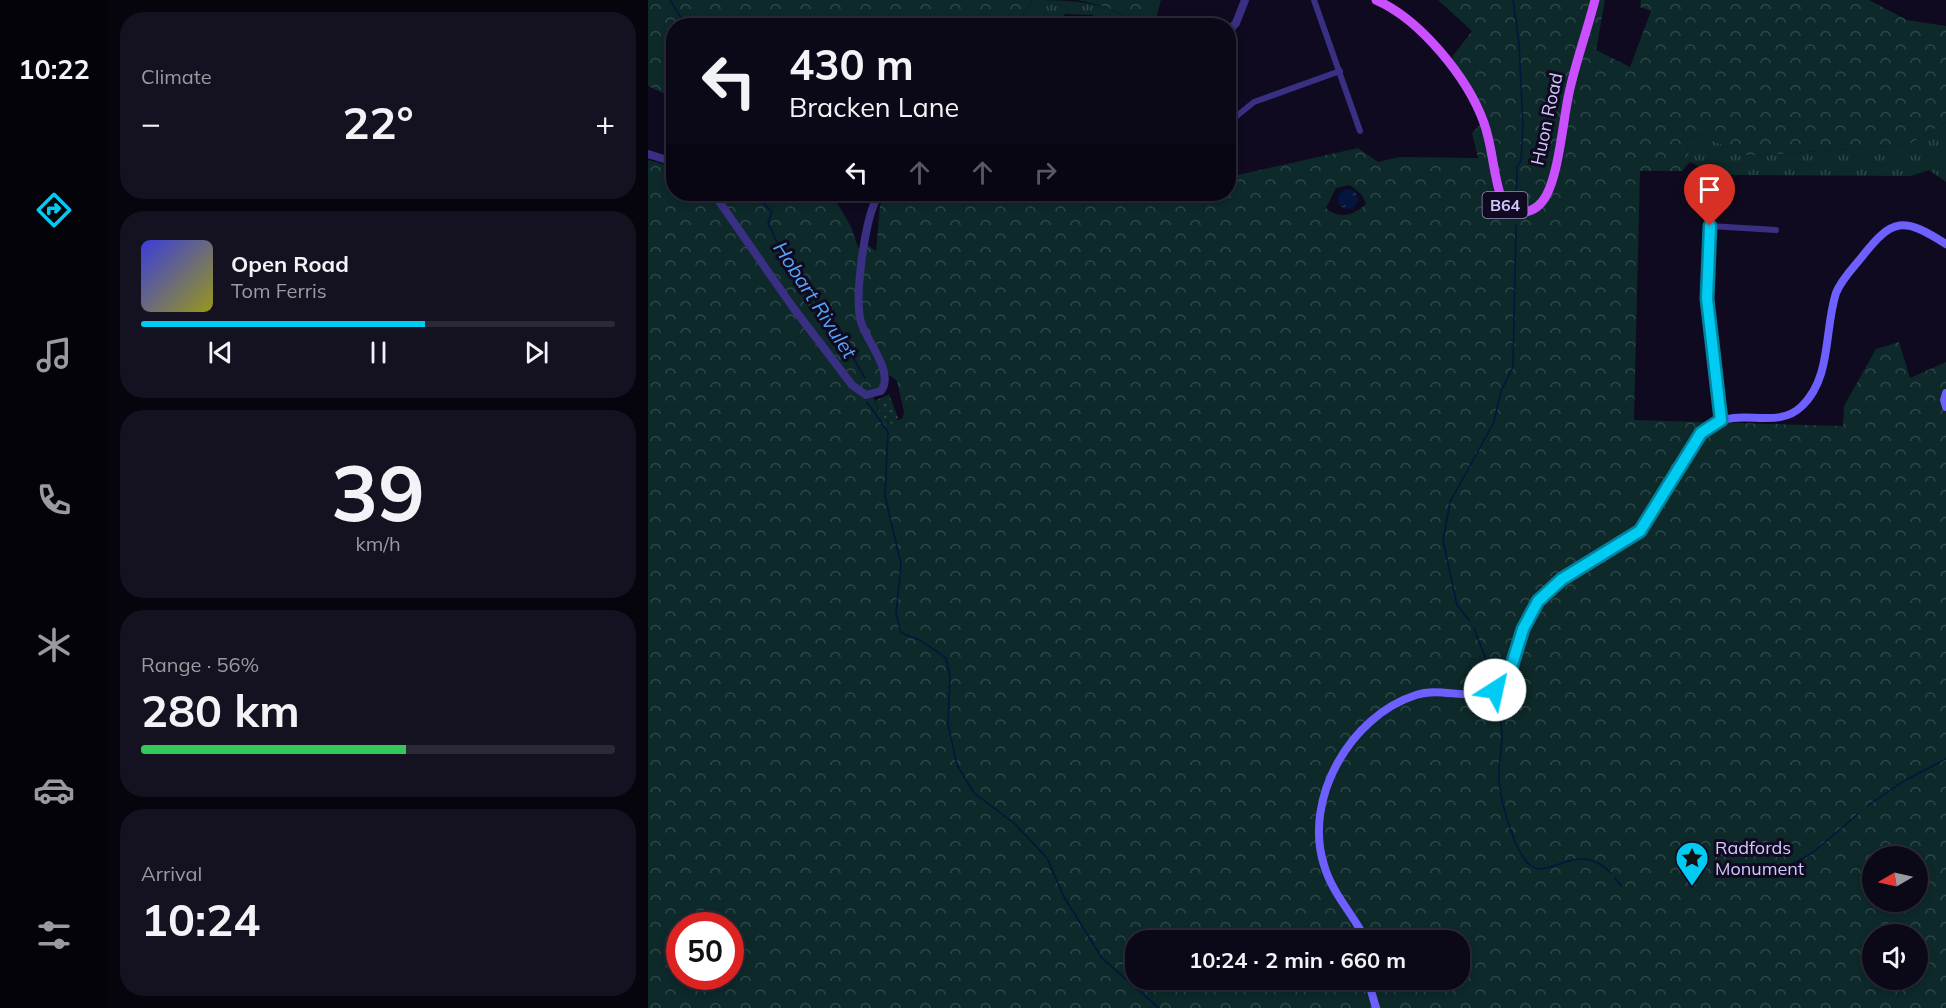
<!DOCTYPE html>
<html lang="en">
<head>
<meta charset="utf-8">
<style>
  body { margin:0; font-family:Mulish,sans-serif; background:#141120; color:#f1f3f6; height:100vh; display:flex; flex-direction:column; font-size:22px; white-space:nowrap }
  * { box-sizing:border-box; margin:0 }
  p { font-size:20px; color:#9a9aa1 }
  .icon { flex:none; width:33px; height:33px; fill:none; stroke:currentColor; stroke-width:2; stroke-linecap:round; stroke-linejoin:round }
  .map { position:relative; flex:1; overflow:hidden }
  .side { display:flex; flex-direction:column; gap:12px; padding:12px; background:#06040d; width:540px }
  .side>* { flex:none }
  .hud { position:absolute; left:18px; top:18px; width:570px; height:183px; border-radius:24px; box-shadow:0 3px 9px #0003,0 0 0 2px #2b2936; background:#0b0817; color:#f1f3f6; overflow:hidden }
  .needle { width:39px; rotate:261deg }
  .buttons { position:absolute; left:1214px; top:846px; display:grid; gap:12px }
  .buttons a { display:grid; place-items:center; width:66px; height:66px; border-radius:50%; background:#0b0817; box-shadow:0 3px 9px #0003,0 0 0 2px #2b2936; font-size:30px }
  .speed { position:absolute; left:18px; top:912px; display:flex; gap:12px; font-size:30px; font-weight:700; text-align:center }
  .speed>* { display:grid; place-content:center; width:78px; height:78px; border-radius:50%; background:#0b0817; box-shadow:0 3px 9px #0003,0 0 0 2px #2b2936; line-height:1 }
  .speed .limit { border:9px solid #d22; background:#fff; color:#111 }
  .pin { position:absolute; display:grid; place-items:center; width:51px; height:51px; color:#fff; margin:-62px -26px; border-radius:50% 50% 50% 0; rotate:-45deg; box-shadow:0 0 6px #0007 }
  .pin .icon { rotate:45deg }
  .me { position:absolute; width:66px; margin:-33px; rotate:35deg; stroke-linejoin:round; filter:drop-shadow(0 0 4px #0008) }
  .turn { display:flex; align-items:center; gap:21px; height:126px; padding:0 24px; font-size:27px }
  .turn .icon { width:78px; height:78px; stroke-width:2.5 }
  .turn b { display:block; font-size:42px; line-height:51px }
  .lanes { display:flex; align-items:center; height:57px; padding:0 24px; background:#0003; justify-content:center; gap:30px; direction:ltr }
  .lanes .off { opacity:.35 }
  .big { font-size:45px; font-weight:700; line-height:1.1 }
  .side .tile { flex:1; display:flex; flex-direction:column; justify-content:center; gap:9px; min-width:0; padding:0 21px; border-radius:24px; background:#141120 }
  .side .dial { align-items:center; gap:0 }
  .dial b { font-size:78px; line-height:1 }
  .song { display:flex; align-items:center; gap:18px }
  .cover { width:72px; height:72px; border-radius:9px; background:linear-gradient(135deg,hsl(240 70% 55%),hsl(60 70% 35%)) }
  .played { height:6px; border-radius:3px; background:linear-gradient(90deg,#00cbf3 60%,#2b2936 60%) }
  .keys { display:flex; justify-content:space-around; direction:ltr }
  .heat { display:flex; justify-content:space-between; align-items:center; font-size:33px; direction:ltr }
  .charge { height:9px; border-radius:4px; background:linear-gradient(90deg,#34c759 56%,#2b2936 0) }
  .trip { position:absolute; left:477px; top:930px; width:345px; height:60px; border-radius:24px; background:#0b0817; box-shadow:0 3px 9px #0003,0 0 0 2px #2b2936; font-weight:700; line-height:60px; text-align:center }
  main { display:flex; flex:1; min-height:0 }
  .menu { display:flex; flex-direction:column; width:108px; justify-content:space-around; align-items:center; background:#040309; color:#9a9aa1 }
  .menu .icon { width:42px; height:42px }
  .menu .selected { color:#00cbf3 }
  .menu b { font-size:27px; color:#f1f3f6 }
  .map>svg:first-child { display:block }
  .grass { fill:url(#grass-tufts) }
  .forest { fill:url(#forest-crowns); fill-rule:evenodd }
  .park { fill:url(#park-dots) }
  .water { fill:url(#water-ripples) }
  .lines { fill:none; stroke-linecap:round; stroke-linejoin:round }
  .stream { stroke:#04153e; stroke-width:1.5 }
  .minor { stroke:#393083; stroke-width:6 }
  .tertiary { stroke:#393083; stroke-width:8 }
  .secondary { stroke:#6e5fff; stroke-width:8 }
  .primary { stroke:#c94fff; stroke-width:9 }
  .route-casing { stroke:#00849e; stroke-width:15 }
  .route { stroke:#00cbf3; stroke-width:10 }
  .labels { text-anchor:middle; stroke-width:6; stroke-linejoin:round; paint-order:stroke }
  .shield { fill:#0f0a1f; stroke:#988fbc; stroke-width:1.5 }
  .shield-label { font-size:16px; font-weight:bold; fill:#d2c8ff }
  .street-label { font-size:18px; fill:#d2c8ff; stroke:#0f0a1f }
  .poi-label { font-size:18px; fill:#d2c8ff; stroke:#0f0a1f; text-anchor:start }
  .water-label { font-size:20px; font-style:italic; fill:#56a6ff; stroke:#0f0a1f }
</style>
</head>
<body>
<main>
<nav class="menu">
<b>10:22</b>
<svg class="icon selected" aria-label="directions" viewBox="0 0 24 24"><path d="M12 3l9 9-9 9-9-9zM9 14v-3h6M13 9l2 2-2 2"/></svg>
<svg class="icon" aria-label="music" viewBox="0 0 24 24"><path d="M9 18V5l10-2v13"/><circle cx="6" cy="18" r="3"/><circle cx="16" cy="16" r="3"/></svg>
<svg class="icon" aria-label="phone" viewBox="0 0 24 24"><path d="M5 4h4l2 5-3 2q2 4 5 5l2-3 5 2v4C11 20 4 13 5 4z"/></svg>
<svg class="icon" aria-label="climate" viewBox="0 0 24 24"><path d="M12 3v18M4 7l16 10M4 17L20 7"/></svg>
<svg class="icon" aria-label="car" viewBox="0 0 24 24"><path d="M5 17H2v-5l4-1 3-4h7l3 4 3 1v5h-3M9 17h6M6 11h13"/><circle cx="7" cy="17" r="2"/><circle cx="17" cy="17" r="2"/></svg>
<svg class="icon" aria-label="filters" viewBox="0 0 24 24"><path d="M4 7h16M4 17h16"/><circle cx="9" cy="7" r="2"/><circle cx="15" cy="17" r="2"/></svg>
</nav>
<section class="side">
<div class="tile"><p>Climate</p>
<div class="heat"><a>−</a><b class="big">22°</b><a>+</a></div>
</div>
<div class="tile">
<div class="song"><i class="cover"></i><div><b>Open Road</b><p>Tom Ferris</p></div></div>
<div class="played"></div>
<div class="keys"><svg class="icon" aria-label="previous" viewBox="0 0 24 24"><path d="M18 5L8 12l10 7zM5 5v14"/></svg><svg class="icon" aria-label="pause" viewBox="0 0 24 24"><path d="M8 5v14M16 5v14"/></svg><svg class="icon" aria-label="next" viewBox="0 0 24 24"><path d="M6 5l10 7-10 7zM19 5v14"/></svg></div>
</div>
<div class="tile dial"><b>39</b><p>km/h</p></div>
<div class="tile"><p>Range · 56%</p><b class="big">280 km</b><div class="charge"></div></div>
<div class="tile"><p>Arrival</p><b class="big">10:24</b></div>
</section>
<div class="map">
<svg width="1298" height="1008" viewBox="0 0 1298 1008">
  <defs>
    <pattern id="grass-tufts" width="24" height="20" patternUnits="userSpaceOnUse" patternTransform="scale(1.5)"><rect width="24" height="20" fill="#0d292a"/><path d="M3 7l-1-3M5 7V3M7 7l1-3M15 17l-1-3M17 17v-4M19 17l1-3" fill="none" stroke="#2f474a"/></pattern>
    <pattern id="forest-crowns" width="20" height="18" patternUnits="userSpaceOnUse" patternTransform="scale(1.5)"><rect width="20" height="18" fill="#0d292a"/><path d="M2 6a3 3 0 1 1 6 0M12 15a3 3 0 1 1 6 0" fill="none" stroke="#2f474a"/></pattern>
    <pattern id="park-dots" width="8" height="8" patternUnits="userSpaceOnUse" patternTransform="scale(1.5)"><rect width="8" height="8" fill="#0d292a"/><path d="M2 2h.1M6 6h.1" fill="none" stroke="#2f474a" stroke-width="1.8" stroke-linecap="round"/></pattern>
    <pattern id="water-ripples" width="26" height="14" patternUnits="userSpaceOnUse" patternTransform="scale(1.5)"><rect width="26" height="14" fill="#04153e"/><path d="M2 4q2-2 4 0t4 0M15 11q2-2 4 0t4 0" fill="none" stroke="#28365b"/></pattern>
  </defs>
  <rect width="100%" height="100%" fill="#0f0a1f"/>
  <g class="grass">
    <path d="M384,0c29,0 83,0 100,25h-37l-2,-10 -27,-1 -17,11 -32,1z"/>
    <path d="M1298,122v60l-17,-12 -18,6 -194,-1 -27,-13 -4,-24 13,-3 50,21 159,-11z"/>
  </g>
  <g class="forest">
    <path d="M0,0h384l-15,25 -343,1 -1,72 -25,-12z"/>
    <path d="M429,0h84l-5,18 48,7h-72c-10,-16 -37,-21 -55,-25z"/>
    <path d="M790,0h167l-9,50 34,17 21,-56 -11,-4 1,-7h228l38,20 39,6v96l-38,23 -159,11 -50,-21 -13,3 4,24 -8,9h-42l-6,249 209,6 1,-20 32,-57 23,-7 11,36 36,-16v646h-1298v-848l25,7 1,27h158l19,33 7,20 6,6 1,-10 11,8 4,-46 6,-11h342l1,-17 129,-29 20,14 21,-5 79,1 -6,-25 11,-11 -26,-46 -5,-19 20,-26zM702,185l12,10 4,9c-11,11 -28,16 -40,4l10,-20zM236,371l13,10 7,31 -2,7 -14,3 -10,-12 -5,-15 12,-13zM1224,856h45v46h-45zM32,926h50v50h-50zM1224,934h45v46h-45zM488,940h324v40h-324z"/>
  </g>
  <path class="park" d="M241,394l9,24 -5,7 -12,-10 -6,-14z"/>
  <circle class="water" cx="700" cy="199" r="10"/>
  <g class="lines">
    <g class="stream">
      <path d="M22,0l16,26"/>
      <path d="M865,0l6,43 4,84 -2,33 -4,7 -1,39"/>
      <path d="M107,194l17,18 -4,11 19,40 18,27 22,23 38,65"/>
      <path d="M219,402l21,30 -3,64 16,68 -5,50 5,19 19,7 26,18 4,18 -2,48 9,41 17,28 41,31 32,34 17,39 38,61 57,50"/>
      <path d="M821,620l-12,-15 -14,-64 7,-39 44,-80 7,-31 12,-24 3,-142"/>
      <path d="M826,628l20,53"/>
      <path d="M848,699c2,12 6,25 6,37 0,15 -4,30 -3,45 2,21 15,72 32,85 19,13 48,-27 80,7"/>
      <path d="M1219,806l37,-25 42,-22"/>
      <path d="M1140,866l23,-12 47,-40"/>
      <path d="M967,878l6,8"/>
    </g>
    <g class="minor">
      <path d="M666,0l46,131"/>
      <path d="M580,123l26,-21 86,-31"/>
      <path d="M1064,175l-5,124 14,121"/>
      <path d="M1062,226l66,4"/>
    </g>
    <g class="tertiary">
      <path d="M580,32l8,-9 9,-23"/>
      <path d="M0,154l26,8"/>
      <path d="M66,194l78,112 60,79 14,10 15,-4c14,-19 -15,-50 -20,-69 -7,-25 4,-107 18,-128"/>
    </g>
    <g class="secondary">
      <path d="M1298,393l-2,7 2,7"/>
      <path d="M716,940l-3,-9c-12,-21 -30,-41 -37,-66 -21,-66 26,-149 92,-170 26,-9 57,8 80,-7 23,-14 24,-64 42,-87 20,-23 49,-38 75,-53 11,-7 23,-12 31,-22 24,-28 38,-84 70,-102 27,-16 64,6 88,-18 30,-29 22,-76 34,-113 5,-13 16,-24 25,-35 32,-41 42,-41 85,-14"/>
      <path d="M720,980l8,28"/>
    </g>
    <path class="primary" d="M728,0c44,19 92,78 108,123 9,25 9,53 18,77 12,19 34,14 44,-4 13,-23 17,-76 23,-103 7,-32 18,-62 26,-93"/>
  </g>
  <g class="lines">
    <g class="route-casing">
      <path id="route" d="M847,690l9,-9 6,-10 13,-42 15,-28 24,-22 78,-48 61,-98 20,-13 -14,-121 3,-73"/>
    </g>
    <use href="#route" class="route"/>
  </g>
  <defs>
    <g id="sight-pin" transform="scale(1.725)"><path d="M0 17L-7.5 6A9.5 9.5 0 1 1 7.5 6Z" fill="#00cbf3" stroke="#0f0a1f"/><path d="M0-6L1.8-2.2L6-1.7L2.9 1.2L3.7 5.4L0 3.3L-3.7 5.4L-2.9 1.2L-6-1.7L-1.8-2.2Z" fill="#111"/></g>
  </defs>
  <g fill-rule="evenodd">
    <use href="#sight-pin" x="1044" y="858"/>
  </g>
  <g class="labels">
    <rect class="shield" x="834.5" y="192" width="45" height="26" rx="4.5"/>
    <g class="shield-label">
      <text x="857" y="211">B64</text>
    </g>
    <g class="street-label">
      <text transform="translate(899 119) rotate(-78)" y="6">Huon Road</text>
    </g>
    <g class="poi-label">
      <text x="1067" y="854">Radfords<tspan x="1067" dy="21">Monument</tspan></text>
    </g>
    <g class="water-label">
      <text transform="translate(167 300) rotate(57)" y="7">Hobart Rivulet</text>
    </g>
  </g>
</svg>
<div class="buttons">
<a><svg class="needle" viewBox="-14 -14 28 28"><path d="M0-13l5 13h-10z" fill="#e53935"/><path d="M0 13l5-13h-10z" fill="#9a9aa1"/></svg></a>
<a><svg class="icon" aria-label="sound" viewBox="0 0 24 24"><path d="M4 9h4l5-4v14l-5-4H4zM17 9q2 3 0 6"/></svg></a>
</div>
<div class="speed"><div class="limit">50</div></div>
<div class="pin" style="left:1062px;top:226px;background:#d93025"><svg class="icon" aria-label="arrive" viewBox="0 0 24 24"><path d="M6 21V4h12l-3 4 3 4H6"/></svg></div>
<svg class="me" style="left:847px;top:690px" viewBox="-20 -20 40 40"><circle r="19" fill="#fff"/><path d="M0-13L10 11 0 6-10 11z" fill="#00cbf3"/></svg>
<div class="trip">10:24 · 2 min · 660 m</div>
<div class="hud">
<div class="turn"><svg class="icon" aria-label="left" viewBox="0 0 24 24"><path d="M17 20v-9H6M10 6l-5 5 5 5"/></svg><div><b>430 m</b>Bracken Lane</div></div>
<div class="lanes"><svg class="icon" aria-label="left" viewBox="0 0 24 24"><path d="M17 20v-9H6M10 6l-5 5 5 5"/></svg><svg class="icon off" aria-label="ahead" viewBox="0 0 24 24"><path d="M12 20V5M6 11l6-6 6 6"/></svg><svg class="icon off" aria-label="ahead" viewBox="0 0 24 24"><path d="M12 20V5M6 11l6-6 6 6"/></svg><svg class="icon off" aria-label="right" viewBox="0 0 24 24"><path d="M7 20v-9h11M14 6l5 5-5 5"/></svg></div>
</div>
</div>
</main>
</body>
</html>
